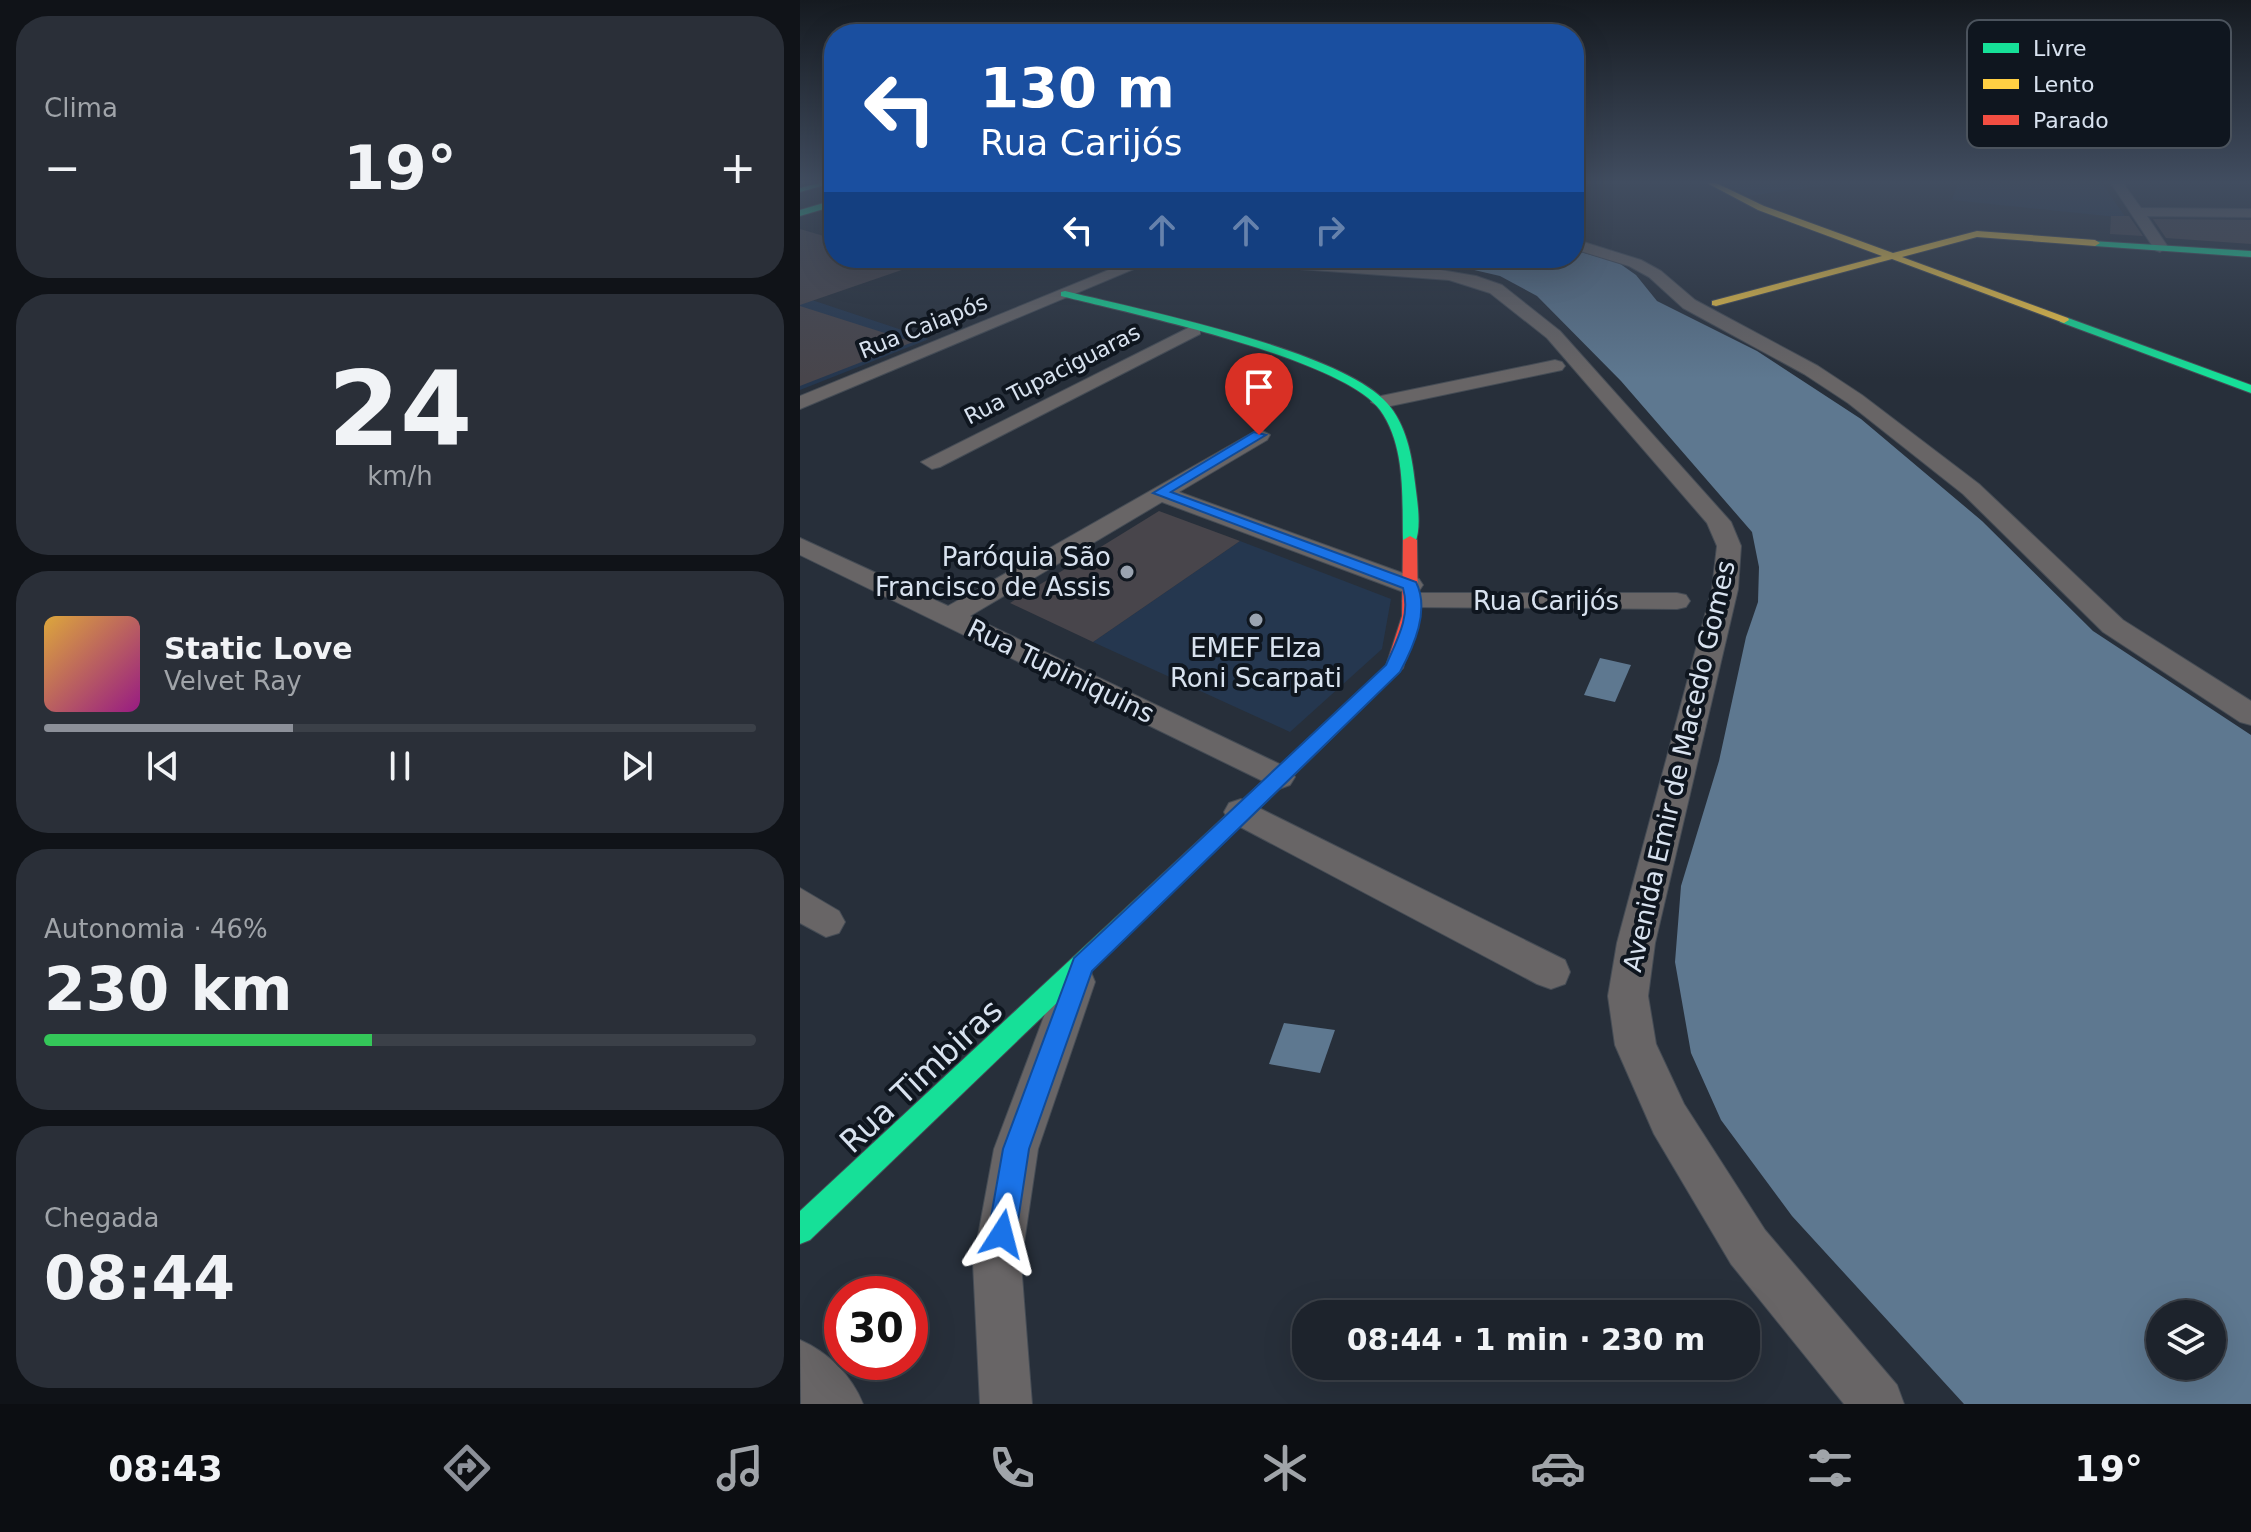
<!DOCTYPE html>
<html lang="pt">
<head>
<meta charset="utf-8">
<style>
  body { margin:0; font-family:"DejaVu Sans",sans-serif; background:#2a2f38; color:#f1f3f6; height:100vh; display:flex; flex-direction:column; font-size:30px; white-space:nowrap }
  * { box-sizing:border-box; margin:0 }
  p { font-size:26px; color:#a0a4a9 }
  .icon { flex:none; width:44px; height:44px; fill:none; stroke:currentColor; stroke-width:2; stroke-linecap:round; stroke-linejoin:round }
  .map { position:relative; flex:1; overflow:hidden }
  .side { display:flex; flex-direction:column; gap:16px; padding:16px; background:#101318; width:800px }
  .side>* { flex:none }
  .guide { position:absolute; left:24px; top:24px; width:760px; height:244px; border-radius:32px; box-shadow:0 8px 32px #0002,0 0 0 2px #3b4048; background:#1a4fa0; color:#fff; overflow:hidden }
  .fabs { position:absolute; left:1346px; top:1300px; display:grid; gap:16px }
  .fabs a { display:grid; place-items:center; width:80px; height:80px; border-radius:50%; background:#1d232c; box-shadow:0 8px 32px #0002,0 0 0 2px #3b4048; font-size:40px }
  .speed { position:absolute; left:24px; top:1276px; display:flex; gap:16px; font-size:40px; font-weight:700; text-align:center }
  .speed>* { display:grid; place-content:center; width:104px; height:104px; border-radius:50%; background:#1d232c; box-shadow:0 8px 32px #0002,0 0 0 2px #3b4048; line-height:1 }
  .speed .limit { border:12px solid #d22; background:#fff; color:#111 }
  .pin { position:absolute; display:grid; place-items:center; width:68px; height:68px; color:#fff; margin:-82px -34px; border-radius:50% 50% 50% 0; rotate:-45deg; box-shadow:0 0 8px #0007 }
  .pin .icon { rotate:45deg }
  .me { position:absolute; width:88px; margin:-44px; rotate:9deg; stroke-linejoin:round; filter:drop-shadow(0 0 6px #0008) }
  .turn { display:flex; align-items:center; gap:28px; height:168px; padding:0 24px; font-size:36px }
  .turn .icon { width:104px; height:104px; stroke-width:2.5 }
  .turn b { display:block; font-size:56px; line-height:68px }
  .lanes { display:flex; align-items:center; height:76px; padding:0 24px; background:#0003; justify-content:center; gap:40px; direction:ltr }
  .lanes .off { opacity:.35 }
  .big { font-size:60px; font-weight:800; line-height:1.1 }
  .side .card { flex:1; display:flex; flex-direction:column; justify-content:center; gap:12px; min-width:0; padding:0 28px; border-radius:32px; background:#2a2f38 }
  .side .dial { align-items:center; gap:0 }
  .dial b { font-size:104px; line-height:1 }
  .song { display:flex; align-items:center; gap:24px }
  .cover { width:96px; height:96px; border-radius:12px; background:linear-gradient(135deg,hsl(40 70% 55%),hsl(310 70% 35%)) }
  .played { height:8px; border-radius:4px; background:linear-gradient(90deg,#8c9099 35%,#3b4048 35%) }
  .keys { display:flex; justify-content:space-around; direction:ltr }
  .heat { display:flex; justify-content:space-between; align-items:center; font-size:44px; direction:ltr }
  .charge { height:12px; border-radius:6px; background:linear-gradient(90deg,#34c759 46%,#3b4048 0) }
  .trip { position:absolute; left:492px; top:1300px; width:468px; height:80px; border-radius:32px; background:#1d232c; box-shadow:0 8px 32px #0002,0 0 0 2px #3b4048; font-weight:800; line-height:80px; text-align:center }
  .tabs { display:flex; height:128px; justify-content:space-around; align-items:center; background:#0c0e12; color:#a0a4a9 }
  .tabs .icon { width:56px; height:56px }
  .tabs .active { color:#8c9099 }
  .tabs b { font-size:36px; color:#f1f3f6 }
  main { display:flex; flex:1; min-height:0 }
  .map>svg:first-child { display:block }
  .built { fill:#25374f }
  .water { fill:#5e7890; fill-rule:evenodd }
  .building { fill:#48454b }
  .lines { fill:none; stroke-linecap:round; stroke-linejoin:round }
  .street-casing { stroke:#454c55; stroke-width:2 }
  .fast-casing { stroke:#454c55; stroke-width:2 }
  .slow-casing { stroke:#454c55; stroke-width:2 }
  .jam-casing { stroke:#454c55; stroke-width:2 }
  .street { fill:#686566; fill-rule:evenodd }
  .fast { fill:#16e098; fill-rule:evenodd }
  .slow { fill:#ffcf43; fill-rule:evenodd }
  .jam { fill:#f24e42; fill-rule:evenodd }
  .route { fill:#1a73e8; stroke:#114b97; stroke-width:2 }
  .poi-dot { fill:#9aa3b0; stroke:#0f161f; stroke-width:3 }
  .labels { text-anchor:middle; stroke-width:8; stroke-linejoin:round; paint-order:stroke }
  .far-street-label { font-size:22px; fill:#d8e2ef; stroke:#0f161f }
  .poi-label { font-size:26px; fill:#d8e2ef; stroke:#0f161f; text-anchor:end }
  .street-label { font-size:26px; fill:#d8e2ef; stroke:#0f161f }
  .near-street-label { font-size:32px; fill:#d8e2ef; stroke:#0f161f }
  .key { fill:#0f161f; stroke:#4b535d; stroke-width:2 }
  .key-label { font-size:22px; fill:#d8e2ef }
</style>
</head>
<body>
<main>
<section class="side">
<div class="card"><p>Clima</p>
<div class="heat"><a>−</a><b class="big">19°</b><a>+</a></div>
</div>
<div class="card dial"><b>24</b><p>km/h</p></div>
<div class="card">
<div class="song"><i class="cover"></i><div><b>Static Love</b><p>Velvet Ray</p></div></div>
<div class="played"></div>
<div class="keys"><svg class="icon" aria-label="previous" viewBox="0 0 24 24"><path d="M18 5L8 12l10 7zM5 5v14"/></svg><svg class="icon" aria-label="pause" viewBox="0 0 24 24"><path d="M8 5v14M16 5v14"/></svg><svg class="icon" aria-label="next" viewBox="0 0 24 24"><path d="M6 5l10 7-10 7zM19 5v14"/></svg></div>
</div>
<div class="card"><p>Autonomia · 46%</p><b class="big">230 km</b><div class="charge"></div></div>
<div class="card"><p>Chegada</p><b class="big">08:44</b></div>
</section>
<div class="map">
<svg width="1451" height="1404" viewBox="0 0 1451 1404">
  <rect width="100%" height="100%" fill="#272f3a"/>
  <g class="built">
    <path d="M922,183h119l-92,13z"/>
    <path d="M1158,183h144l24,35 -174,-18z"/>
    <path d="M0,296l129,43 -129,51z"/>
    <path d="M440,541l151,58 -9,50 -92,83 -197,-90z"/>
  </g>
  <g class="water">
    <path d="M774,250l45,13 17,12 21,26 100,50 104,68 121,102 111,110 158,104v669h-287l-172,-188 -71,-96 -30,-67 -16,-91 6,-76 38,-125 27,-124 12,-35 1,-35 -7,-35 -131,-151 -84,-85 -37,-20 -56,-13 -8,-5h138zM1360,1314h52v52h-52z"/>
    <path d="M800,658l31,7 -16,37 -31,-7z"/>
    <path d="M484,1023l51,7 -15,43 -51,-9z"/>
  </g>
  <g class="building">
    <path d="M1311,216h18l14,20 -33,-2z"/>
    <path d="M1353,219l98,1v24l-85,-6z"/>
    <path d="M0,229l34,10v19h87l1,5 -122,42z"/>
    <path d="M0,306l113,36 -113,44z"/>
    <path d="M359,511l81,30 -147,101 -83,-39z"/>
  </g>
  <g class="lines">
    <g class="street-casing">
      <g id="street">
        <path d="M1311,183h12l18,25 110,1v8l-104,-1 21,31 -8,5 -5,-2z"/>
        <path d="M774,239l67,21 20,11 34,29 123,66 44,29 117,89 144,136 128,81v24l-11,-3 -137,-90 -140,-138 -115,-91 -44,-29 -121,-66 -34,-31 -20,-11 -55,-17z"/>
        <path d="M338,258h22l-360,151v-13z"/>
        <path d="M451,258l172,9 53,9 26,9 58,46 171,191 10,24 -3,43 -83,354 -7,53 8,48 28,60 81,126 132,155 7,19h-60l-113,-140 -77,-130 -39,-89 -7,-49 9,-53 95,-354 5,-43 -10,-23 -160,-185 -57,-45 -41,-13 -163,-12z"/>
        <path d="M394,325l6,1v8l-260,133 -8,2 -11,-7z"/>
        <path d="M755,360l7,2 3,4 -3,4 -181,38 -10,-6 10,-6z"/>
        <path d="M459,429l11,6 -3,5 -88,52 240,87 4,6 -4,6h-18l-239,-89 -192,114 320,153 5,8 -5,8 -11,4 -479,-234v-17l148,68z"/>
        <path d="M615,593h262l9,2 4,6 -4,6 -9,2 -271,-2 -4,-6 4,-6z"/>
        <path d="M441,799l324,161 5,12 -5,12 -14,5 -14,-5 -308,-163 -5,-9 5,-9z"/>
        <path d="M0,888l39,23 6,11 -6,11 -13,4 -26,-14z"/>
        <path d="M276,965l14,5 5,12 -57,167 -17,114 11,141h-52l-7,-141 21,-114 63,-167 5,-12z"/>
        <path d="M0,1340c28,12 52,36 63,64h-62z"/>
      </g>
    </g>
    <g class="fast-casing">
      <g id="fast">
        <path d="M20,183h12l-32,9v-4z"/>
        <path d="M34,200v6l-34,10v-6z"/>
        <path d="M1292,241l159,10v6l-156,-11z"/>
        <path d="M265,291c72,18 276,59 322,112 19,21 25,52 28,80 2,17 7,44 0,60h-10l-2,-3c-1,-42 3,-94 -23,-130 -38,-52 -251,-97 -319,-114v-4z"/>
        <path d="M1260,318h8l183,67v8l-191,-71z"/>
        <path d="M488,762l7,2 3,5 -3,5 -485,466 -10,4v-33l481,-447z"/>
      </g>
    </g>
    <g class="slow-casing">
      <path id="slow" d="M907,183h9l48,23 129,47 84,-22 118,9 5,3 -5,3 -118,-9 -75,20 166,61 1,2 -5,3 -172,-64 -176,47 -4,-1v-4l170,-45 -124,-46z"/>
    </g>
    <g class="jam-casing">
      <path id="jam" d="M610,536l7,4 1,76 -15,52 -108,106h-14l-3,-5 3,-5 105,-98 16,-50 1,-76z"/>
    </g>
    <use href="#street" class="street"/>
    <use href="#fast" class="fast"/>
    <use href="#slow" class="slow"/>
    <use href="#jam" class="jam"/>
  </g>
  <linearGradient id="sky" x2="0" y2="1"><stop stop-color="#151a20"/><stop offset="0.48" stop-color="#414d60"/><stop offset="1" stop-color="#414d60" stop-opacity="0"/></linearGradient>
  <rect width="1451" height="379" fill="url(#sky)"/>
  <path class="route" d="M454,432l12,3 -95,57 245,90c14,28 -2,64 -16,90l-308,299 -63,178 -13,85 -4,10 -10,4 -10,-4 -4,-10 15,-85 71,-191 312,-293c11,-25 25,-49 17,-77l-250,-95z"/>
  <g class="poi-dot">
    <circle cx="327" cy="572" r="8"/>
    <circle cx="456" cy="620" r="8"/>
  </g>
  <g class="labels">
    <g class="far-street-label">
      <text transform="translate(123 326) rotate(-22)" y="8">Rua Caiapós</text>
      <text transform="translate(252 374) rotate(-27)" y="8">Rua Tupaciguaras</text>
    </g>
    <g class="poi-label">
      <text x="311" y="566">Paróquia São<tspan x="311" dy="30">Francisco de Assis</tspan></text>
      <text x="456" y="657" text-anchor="middle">EMEF Elza<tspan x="456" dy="30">Roni Scarpati</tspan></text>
    </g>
    <g class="street-label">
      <text x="746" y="610">Rua Carijós</text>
      <text transform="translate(261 671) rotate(26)" y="9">Rua Tupiniquins</text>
      <text transform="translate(879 766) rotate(-77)" y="9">Avenida Emir de Macedo Gomes</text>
    </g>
    <g class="near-street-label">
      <text transform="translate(121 1076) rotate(-43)" y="11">Rua Timbiras</text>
    </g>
  </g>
  <rect x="1167" y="20" width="264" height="128" rx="12" class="key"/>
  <rect x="1183" y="43" width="36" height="10" fill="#16e098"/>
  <rect x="1183" y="79" width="36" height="10" fill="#ffcf43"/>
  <rect x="1183" y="115" width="36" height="10" fill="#f24e42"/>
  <g class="key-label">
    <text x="1233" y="56">Livre</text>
    <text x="1233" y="92">Lento</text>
    <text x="1233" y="128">Parado</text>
  </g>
</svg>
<div class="fabs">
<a><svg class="icon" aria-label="layers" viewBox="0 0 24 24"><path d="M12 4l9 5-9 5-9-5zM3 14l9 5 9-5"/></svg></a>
</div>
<div class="speed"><div class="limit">30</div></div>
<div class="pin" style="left:459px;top:435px;background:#d93025"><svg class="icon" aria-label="arrive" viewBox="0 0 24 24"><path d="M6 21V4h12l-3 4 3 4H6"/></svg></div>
<svg class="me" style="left:202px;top:1234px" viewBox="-20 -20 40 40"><path d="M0-17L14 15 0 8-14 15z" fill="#1a73e8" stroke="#fff" stroke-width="4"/></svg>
<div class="trip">08:44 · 1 min · 230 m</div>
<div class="guide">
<div class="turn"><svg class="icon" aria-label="left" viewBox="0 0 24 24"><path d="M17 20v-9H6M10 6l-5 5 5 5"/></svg><div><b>130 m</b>Rua Carijós</div></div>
<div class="lanes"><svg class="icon" aria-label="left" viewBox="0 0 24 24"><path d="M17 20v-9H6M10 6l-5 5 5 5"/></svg><svg class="icon off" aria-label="ahead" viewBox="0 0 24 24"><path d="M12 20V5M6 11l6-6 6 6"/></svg><svg class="icon off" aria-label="ahead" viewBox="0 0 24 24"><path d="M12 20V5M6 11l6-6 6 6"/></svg><svg class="icon off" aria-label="right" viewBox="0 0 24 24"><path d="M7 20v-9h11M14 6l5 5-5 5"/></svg></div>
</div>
</div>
</main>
<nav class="tabs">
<b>08:43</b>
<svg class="icon active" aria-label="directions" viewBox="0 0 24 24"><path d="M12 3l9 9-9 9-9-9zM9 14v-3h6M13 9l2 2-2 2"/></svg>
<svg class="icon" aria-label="music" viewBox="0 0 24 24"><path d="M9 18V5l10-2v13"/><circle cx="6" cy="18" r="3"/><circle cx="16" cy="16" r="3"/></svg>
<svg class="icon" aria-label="phone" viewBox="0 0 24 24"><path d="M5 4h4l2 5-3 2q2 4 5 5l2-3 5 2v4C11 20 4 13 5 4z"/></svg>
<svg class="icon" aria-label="climate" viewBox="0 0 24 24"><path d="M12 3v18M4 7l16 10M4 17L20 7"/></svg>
<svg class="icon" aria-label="car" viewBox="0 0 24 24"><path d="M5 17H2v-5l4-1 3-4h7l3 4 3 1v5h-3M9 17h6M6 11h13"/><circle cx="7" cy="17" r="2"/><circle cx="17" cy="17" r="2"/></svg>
<svg class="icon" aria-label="filters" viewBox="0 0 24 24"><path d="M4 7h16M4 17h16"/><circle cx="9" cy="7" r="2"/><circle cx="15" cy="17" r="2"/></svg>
<b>19°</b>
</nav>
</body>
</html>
